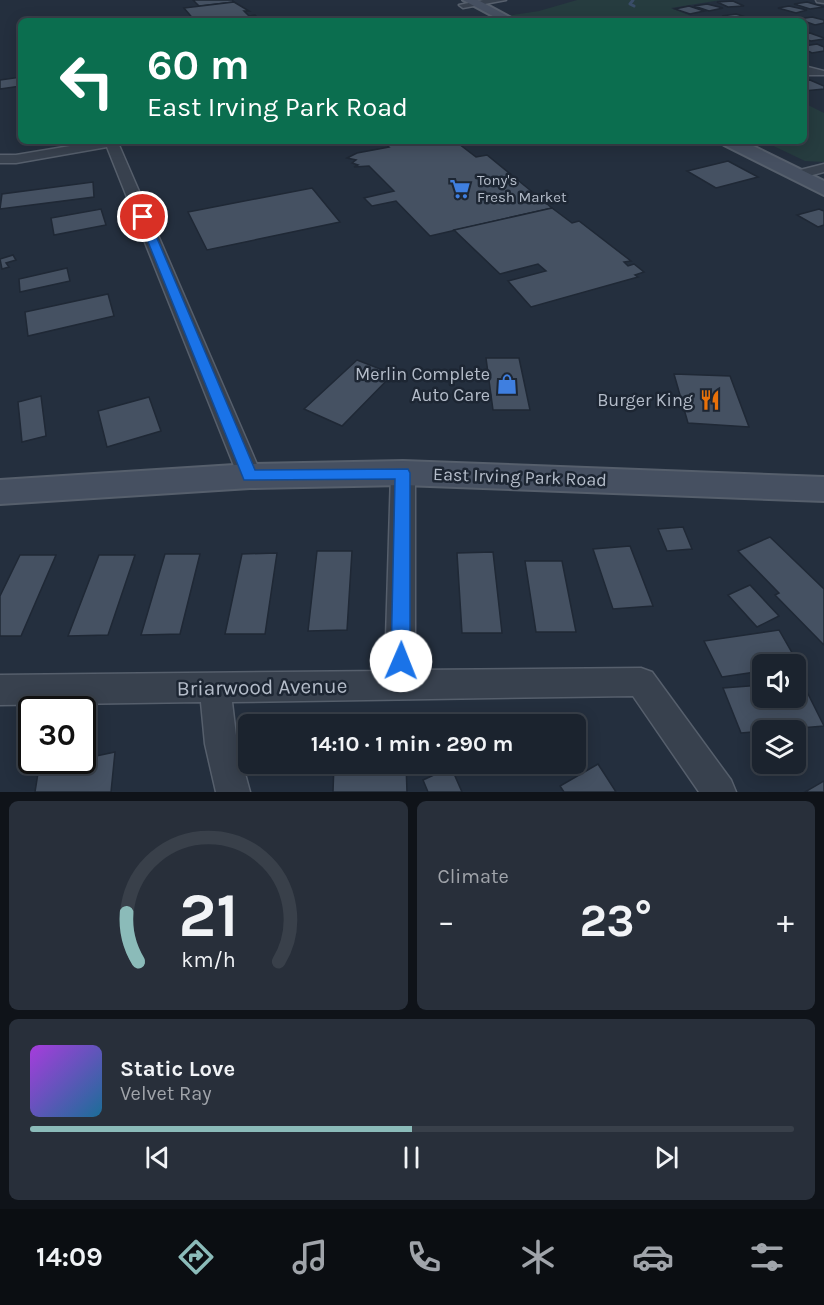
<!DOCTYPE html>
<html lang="en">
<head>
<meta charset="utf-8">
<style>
  body { margin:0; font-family:Karla,sans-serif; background:#282f3a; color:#f1f3f6; height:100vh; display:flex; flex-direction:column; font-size:22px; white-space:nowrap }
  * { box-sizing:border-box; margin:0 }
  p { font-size:20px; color:#a0a4aa }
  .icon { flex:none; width:33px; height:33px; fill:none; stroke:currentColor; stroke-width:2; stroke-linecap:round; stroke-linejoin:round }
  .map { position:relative; height:792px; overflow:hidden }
  .drawer { display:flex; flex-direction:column; gap:9px; padding:9px; background:#0f1319; flex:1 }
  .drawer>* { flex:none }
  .banner { position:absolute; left:18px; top:18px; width:789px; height:126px; border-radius:9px; box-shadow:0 3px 15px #0003,0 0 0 2px #39404a; background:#0b6e4f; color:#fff; overflow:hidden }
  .controls { position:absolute; left:752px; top:654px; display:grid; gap:12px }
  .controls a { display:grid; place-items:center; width:54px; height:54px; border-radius:9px; background:#1b232e; box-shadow:0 3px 15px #0003,0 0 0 2px #39404a; font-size:30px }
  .speed { position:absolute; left:18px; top:696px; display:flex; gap:12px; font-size:30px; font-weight:700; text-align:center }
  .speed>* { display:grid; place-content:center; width:78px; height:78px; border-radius:50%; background:#1b232e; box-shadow:0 3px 15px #0003,0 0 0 2px #39404a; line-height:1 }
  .speed .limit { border:3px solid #111; border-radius:9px; background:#fff; color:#111 }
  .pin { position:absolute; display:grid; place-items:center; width:51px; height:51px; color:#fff; margin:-26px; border:3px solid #fff; border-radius:50%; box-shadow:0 2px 6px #0007 }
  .me { position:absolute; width:66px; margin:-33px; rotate:1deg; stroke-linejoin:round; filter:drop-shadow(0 0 4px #0008) }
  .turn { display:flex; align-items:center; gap:21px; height:126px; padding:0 30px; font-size:27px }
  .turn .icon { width:78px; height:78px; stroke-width:2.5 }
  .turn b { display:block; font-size:42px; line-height:51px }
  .big { font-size:45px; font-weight:700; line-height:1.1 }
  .drawer .tile { flex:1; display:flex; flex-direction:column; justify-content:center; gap:9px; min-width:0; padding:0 21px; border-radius:9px; background:#282f3a }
  .drawer .dial { align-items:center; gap:0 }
  .dial svg { height:156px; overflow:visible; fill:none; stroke:#39404a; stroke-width:7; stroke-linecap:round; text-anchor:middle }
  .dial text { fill:#f1f3f6; stroke:none }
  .song { display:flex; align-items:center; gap:18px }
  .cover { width:72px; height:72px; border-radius:9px; background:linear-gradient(135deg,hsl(280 70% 55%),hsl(200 70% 35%)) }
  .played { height:6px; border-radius:3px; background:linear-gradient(90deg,#8bbbb9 50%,#39404a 50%) }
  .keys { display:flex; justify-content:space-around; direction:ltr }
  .heat { display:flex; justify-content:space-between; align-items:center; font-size:33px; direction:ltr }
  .drawer .tiles { flex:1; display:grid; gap:9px; grid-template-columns:1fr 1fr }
  .tile:last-child { grid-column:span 2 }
  .trip { position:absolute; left:238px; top:714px; width:348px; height:60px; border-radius:9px; background:#1b232e; box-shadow:0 3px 15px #0003,0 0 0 2px #39404a; font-weight:700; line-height:60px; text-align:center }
  .dock { display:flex; height:96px; justify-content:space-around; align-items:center; background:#0b0e12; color:#a0a4aa }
  .dock .icon { width:42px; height:42px }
  .dock .on { color:#8bbbb9 }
  .dock b { font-size:27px; color:#f1f3f6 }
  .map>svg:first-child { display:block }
  .green { fill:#263c3f }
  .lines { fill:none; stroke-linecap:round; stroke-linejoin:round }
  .stream { stroke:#394c67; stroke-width:3 }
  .building { fill:#455162; stroke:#1f2835; stroke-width:1.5 }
  .minor-casing { stroke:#565f6c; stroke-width:3 }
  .secondary-casing { stroke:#565f6c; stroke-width:4 }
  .minor { fill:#38414e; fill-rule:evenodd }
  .secondary { fill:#465061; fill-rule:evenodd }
  .route { fill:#1a73e8; stroke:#114b97; stroke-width:1.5 }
  .labels { text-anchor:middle; stroke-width:5; stroke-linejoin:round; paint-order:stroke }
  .far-poi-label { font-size:15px; fill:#b4bcc9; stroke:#1d2633; text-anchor:start }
  .poi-label { font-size:18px; fill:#b4bcc9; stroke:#1d2633; text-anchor:end }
  .street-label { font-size:18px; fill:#b4bcc9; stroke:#1d2633 }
  .near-street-label { font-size:21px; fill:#b4bcc9; stroke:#1d2633 }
</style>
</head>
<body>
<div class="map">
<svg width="824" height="792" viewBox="0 0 824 792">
  <rect width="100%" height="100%" fill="#242f3e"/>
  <g class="green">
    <path d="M577,0h144l-50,8 32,13h-186l-10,-5 32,-5z"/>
    <path d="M804,103l20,10v49l-19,-1 -42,-20h41z"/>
  </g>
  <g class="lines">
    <path class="stream" d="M633,0l-3,4 4,2"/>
  </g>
  <g class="building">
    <path d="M193,0h39l2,2 -35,4z"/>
    <path d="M733,1l11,5 -16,1 -11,-5z"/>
    <path d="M234,2l15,9h-5l5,5 6,-1 6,6h-41l-2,-2 -23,2 -11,-13z"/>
    <path d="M807,2l17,5 -14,2 -16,-5z"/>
    <path d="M707,4l16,4 -14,3 -15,-5z"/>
    <path d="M689,6l15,5 -14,3 -15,-5z"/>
    <path d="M789,6l18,4 -11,3 -18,-5z"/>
    <path d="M736,14l16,5 -15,2 -15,-5z"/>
    <path d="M812,17l12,3v3l-9,2 -17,-6z"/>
    <path d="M810,33l14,5v1l-13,2 -7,-2v-5z"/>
    <path d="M817,44l7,3v4l-12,2 -8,-4v-3z"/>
    <path d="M21,77v9l-21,3v-9z"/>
    <path d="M810,80l14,6v3l-20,2v-10z"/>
    <path d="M382,141h73l21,16 11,-2 65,53 -122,28 -34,-35 -24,5 -8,-8 30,-7 -25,-25 -15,1 4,-2 -6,-2 4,-3 -9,-2 10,-5 32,-6z"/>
    <path d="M728,161l30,16 -42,11 -29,-17z"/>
    <path d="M93,182l1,15 -94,12 2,-15z"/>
    <path d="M312,188l28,34 -133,28 -19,-38z"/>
    <path d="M552,208l20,15 7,-2 52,40 -7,1 4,4 6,-2 10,8 -9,3 3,2 -107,30 -23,-26 38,-10 -8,-7 -38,10 -46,-44z"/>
    <path d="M101,209l5,16 -52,10 -3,-17z"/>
    <path d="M819,209l5,2v14l-6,2 -21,-12z"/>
    <path d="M13,255l3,5 -10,3 3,4 -7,2 -2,-10z"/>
    <path d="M67,268l3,13 -50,11 -1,-13z"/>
    <path d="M108,294l6,22 -86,20 -3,-24z"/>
    <path d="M486,358h33l11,52h-37z"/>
    <path d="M357,360l36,14 -51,52 -38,-17z"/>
    <path d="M674,374l56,2 19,51 -61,-4z"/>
    <path d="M41,396l5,40 -24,6 -4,-40z"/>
    <path d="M149,397l12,34 -54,16 -9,-36z"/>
    <path d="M683,527l9,22 -25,2 -9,-22z"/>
    <path d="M770,537l54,52v56l-49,-50 4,-2 -41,-42z"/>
    <path d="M630,546l23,60 -40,3 -20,-60z"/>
    <path d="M317,551h35l-5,79 -39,1z"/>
    <path d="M493,552l9,81h-40l-5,-80z"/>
    <path d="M277,553l-12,81h-40l17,-80z"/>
    <path d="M165,554h35l-20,80 -39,1z"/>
    <path d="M20,555h36l-35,81h-21v-40z"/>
    <path d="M99,555h36l-27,80 -40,1z"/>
    <path d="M525,561h37l14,71h-40z"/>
    <path d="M750,585l29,31 -22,11 -29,-32z"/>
    <path d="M779,630l20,35 -37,-1v7l-40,6 -18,-36z"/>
    <path d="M795,682h7l22,44 -83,7 -18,-45 39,-3v13h33z"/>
    <path d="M115,752l-4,40h-76l4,-25 43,-7v-1z"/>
    <path d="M334,764h72l1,28h-74z"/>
    <path d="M598,764l18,28h-52l-4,-6z"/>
    <path d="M451,767l11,25h-34l-5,-12z"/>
    <path d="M824,781v11h-19z"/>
  </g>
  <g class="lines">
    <g class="minor-casing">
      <g id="minor">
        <path d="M483,0h23l-43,8 -4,-3z"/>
        <path d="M816,0h8v3l-7,-1z"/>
        <path d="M804,66l20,5v4h-20z"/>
        <path d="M100,141h29l-10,4 143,331 -4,6 -8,3 -8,-3 -4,-6 -131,-329 -91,16h-16v-8h16z"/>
        <path d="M824,164v8l-27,7 -7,-4 2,-3z"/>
        <path d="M403,464l8,3 4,6v197l226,-2 11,4 79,108 5,12h-37l-66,-96 -401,6 5,42 13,48h-34l-11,-48 -4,-42 -201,3v-30l385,-4 6,-198 4,-6z"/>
      </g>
    </g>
    <g class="secondary-casing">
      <g id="secondary">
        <path d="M463,0h15l39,21h-15z"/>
        <path d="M721,141h22l81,40v14l-100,-50z"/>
        <path d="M403,461l421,16v24l-421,-16 -153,3 -250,16v-24l250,-16z"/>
      </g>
    </g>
    <use href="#minor" class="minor"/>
    <use href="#secondary" class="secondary"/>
  </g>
  <path class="route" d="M139,215l9,2 107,253 153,-1 2,4v188l-3,6 -6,3 -7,-3 -3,-6 4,-182 -151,1 -106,-263z"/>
  <defs>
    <g id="supermarket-bare" transform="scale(1.62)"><path d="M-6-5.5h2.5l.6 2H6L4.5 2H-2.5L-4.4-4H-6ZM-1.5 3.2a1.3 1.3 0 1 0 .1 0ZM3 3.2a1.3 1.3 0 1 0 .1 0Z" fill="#3f7fe0" stroke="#1d2633" stroke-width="2.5" paint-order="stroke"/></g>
    <g id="shop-bare" transform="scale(1.62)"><path d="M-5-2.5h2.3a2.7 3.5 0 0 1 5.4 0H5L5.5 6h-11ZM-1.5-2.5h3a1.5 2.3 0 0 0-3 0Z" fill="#3f7fe0" stroke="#1d2633" stroke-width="2.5" paint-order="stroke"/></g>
    <g id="restaurant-bare" transform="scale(1.62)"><path d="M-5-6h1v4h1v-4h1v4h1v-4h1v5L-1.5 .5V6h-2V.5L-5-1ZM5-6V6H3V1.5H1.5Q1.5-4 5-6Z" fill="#e8710a" stroke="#1d2633" stroke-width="2.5" paint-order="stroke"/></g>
  </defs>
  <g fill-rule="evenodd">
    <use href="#supermarket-bare" x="460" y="189"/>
    <use href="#shop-bare" x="507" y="384"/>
    <use href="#restaurant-bare" x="710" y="400"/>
  </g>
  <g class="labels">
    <g class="far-poi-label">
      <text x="477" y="185">Tony's<tspan x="477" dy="17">Fresh Market</tspan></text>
    </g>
    <g class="poi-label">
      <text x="490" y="380">Merlin Complete<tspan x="490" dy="21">Auto Care</tspan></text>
      <text x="693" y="406">Burger King</text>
    </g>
    <g class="street-label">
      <text transform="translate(520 477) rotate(2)" y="6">East Irving Park Road</text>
    </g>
    <g class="near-street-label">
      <text transform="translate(262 687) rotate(-1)" y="7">Briarwood Avenue</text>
    </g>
  </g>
</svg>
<div class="controls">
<a><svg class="icon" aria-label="sound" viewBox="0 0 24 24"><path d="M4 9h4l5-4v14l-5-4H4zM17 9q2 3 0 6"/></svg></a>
<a><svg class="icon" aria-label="layers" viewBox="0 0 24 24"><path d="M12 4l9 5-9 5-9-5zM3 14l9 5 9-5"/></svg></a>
</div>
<div class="speed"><div class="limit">30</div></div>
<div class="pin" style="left:143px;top:217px;background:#d93025"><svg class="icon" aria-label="arrive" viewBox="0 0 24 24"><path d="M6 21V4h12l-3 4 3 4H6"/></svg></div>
<svg class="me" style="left:401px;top:661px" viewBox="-20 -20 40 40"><circle r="19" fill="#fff"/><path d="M0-13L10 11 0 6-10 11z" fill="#1a73e8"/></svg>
<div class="trip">14:10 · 1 min · 290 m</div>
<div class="banner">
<div class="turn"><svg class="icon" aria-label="left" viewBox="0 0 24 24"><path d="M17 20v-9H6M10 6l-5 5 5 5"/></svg><div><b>60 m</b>East Irving Park Road</div></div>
</div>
</div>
<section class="drawer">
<div class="tiles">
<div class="tile dial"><svg viewBox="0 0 100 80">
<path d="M14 69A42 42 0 1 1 86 69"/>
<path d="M14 69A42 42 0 0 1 8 44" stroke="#8bbbb9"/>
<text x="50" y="56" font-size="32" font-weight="700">21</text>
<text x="50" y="72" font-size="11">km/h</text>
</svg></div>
<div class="tile"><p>Climate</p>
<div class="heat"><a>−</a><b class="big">23°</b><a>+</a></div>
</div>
<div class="tile">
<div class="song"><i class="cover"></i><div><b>Static Love</b><p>Velvet Ray</p></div></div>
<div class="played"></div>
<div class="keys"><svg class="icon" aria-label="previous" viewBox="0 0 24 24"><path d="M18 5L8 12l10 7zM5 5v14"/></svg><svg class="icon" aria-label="pause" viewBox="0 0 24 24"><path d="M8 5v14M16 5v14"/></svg><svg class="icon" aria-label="next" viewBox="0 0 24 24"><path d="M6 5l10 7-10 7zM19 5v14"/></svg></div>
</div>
</div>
</section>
<nav class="dock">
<b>14:09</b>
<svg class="icon on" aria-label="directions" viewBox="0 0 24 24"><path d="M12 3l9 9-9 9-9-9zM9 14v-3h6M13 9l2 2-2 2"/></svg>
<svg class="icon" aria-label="music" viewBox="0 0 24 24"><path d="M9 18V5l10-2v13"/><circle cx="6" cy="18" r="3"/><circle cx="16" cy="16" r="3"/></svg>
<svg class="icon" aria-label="phone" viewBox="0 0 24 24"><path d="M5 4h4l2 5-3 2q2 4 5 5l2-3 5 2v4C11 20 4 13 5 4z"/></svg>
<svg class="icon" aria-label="climate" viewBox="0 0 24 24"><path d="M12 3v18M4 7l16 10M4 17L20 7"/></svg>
<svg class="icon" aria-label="car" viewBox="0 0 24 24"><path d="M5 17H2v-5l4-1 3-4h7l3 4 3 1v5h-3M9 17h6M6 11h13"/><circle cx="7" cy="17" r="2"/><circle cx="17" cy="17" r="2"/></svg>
<svg class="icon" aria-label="filters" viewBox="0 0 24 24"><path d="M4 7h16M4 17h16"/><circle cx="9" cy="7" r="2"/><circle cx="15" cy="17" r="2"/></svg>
</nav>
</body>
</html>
